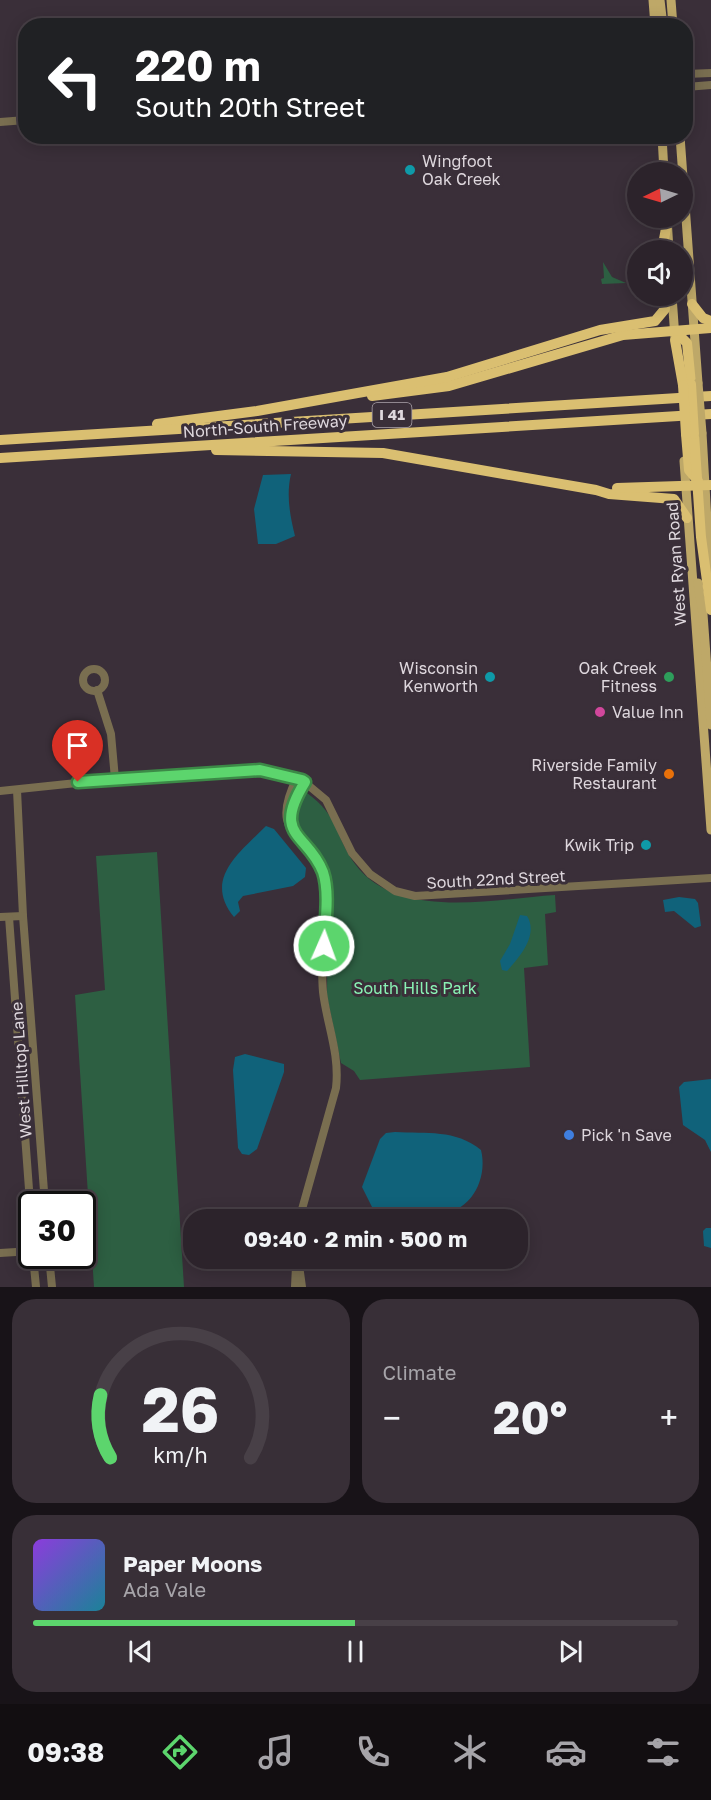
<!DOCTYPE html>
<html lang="en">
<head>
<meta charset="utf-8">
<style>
  body { margin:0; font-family:"Golos Text",sans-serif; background:#382f37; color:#f1f3f6; height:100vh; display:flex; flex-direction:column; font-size:22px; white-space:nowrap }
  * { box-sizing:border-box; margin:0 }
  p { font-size:20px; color:#a6a4a9 }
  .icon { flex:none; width:33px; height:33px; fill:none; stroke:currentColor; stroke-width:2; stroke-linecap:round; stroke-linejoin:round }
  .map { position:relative; height:1287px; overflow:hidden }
  .drawer { display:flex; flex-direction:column; gap:12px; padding:12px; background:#181318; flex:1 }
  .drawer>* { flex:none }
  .top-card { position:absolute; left:18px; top:18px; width:675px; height:126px; border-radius:24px; box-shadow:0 3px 15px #0003,0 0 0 2px #484047; background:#202124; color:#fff; overflow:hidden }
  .needle { width:39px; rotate:265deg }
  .tools { position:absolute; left:627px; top:162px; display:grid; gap:12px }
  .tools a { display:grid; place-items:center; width:66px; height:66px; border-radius:50%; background:#2c232b; box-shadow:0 3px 15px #0003,0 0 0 2px #484047; font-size:30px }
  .speed { position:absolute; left:18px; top:1191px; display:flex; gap:12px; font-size:30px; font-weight:700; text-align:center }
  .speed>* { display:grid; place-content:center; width:78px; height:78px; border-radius:50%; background:#2c232b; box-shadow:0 3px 15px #0003,0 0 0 2px #484047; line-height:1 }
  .speed .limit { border:3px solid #111; border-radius:9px; background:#fff; color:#111 }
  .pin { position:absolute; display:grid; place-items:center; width:51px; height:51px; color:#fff; margin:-62px -26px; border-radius:50% 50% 50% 0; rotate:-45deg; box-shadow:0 0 6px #0007 }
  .pin .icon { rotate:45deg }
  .me { position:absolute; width:66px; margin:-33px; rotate:2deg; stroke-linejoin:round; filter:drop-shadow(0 0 4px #0008) }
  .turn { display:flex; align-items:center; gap:21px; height:126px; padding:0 18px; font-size:27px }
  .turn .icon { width:78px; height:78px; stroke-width:2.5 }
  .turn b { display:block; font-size:42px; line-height:51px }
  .big { font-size:45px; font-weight:700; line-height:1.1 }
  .drawer .card { flex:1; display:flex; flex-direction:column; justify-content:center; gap:9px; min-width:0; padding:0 21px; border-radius:24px; background:#382f37 }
  .drawer .dial { align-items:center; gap:0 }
  .dial svg { height:156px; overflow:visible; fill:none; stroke:#484047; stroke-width:7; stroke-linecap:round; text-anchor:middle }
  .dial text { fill:#f1f3f6; stroke:none }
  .song { display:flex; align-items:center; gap:18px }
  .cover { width:72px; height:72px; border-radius:9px; background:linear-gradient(135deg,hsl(270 70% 55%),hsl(190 70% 35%)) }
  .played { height:6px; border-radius:3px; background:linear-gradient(90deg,#5cd56d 50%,#484047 50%) }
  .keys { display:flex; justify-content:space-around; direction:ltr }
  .heat { display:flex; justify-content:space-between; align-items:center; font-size:33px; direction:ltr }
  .drawer .tiles { flex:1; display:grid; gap:12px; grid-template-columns:1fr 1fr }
  .card:last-child { grid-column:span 2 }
  .trip { position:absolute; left:183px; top:1209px; width:345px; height:60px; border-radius:24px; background:#2c232b; box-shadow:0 3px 15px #0003,0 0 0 2px #484047; font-weight:700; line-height:60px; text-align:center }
  .tab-bar { display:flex; height:96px; justify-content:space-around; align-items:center; background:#120e11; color:#a6a4a9 }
  .tab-bar .icon { width:42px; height:42px }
  .tab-bar .selected { color:#5cd56d }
  .tab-bar b { font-size:27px; color:#f1f3f6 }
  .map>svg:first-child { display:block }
  .green { fill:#2d5f42 }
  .water { fill:#10627a }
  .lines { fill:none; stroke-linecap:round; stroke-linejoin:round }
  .minor { stroke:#796e50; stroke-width:8 }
  .major { stroke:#bea868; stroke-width:9 }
  .highway { stroke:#dabf71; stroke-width:10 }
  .major-bridge { stroke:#bea868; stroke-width:9 }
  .highway-bridge { stroke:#dabf71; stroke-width:10 }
  .route-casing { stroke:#3c8a47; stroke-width:15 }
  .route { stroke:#5cd56d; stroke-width:10 }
  .culture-dot { fill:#0f9aa8; stroke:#3a2f39; stroke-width:2 }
  .leisure-dot { fill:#2e9e5b; stroke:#3a2f39; stroke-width:2 }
  .hotel-dot { fill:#d1479c; stroke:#3a2f39; stroke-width:2 }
  .food-dot { fill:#e8710a; stroke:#3a2f39; stroke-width:2 }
  .shop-dot { fill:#3f7fe0; stroke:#3a2f39; stroke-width:2 }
  .labels { text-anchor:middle; stroke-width:6; stroke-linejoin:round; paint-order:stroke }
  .shield { fill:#3a2f39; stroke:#ada5ac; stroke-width:1.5 }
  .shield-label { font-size:15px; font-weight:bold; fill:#ded7dd }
  .poi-label { font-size:16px; fill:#ded7dd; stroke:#3a2f39; text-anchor:end }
  .street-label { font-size:16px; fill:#ded7dd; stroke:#3a2f39 }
  .park-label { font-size:16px; fill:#89f2b4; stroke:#3a2f39 }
</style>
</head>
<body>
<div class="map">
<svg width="711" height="1287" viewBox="0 0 711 1287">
  <rect width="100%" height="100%" fill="#3a2f39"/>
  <g class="green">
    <path d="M603,262l9,15 14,6 -24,1 -1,-5 3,-1z"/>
    <path d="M307,793c33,24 27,42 48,71 42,57 139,35 200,31l1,17 -11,2 3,51 -24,3 6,99 -170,13 -6,-9 -13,-8 -14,-67 1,-120c-13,-31 -46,-44 -25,-82z"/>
    <path d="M157,852l27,435h-90l-19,-292 30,-5 -9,-134z"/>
  </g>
  <g class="water">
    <path d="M291,474c-5,21 -1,42 4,62l-19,8h-18l-4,-35 9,-34z"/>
    <path d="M266,826l8,3 32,39 -1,9 -12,9 -50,10 -5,6 2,9 -6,6c-31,-38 5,-64 32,-91z"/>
    <path d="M679,897l16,2 3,4 3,23 -6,2 -21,-17 -9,1 -2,-12z"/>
    <path d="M520,915l7,1c12,19 -8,42 -20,55l-5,-1 -2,-9 10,-17z"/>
    <path d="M245,1054l39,10v8l-27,77 -8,6 -7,-1 -4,-6 -5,-78 2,-13z"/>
    <path d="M711,1079v73l-6,-12 -22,-15 -4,-38 5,-5z"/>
    <path d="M395,1132c32,2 60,-3 86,18 6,24 -5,52 -28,61l-65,6 -10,-4 -6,-6 -10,-20 18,-48 6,-6z"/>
    <path d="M706,1228h5v20l-7,-2 -1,-15z"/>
  </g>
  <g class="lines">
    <g class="minor">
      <path d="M686,74l25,-1"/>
      <path d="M686,87l25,-2"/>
      <path d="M0,122l26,-2"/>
      <circle cx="94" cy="680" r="11"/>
      <path d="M97,690l14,44 4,45"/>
      <path d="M297,778c-32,62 17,56 28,106 0,35 -5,73 -2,108 4,33 17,62 13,96l-37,132"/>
      <path d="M17,790l6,126 22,288"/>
      <path d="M0,791l115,-12 145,-9 31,5 11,5 24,20 26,53 18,21 25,17 20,5 296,-18"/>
      <path d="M294,830l-2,-20 13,-28"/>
      <path d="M0,917l23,-1"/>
      <path d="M9,917l23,313"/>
      <path d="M0,1253l32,-2"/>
      <path d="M33,1256l3,31"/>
      <path d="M49,1256l3,31"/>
      <path d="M298,1258l4,29"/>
      <path d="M295,1287l1,-21"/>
    </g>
    <g class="major">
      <path d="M653,0l2,26"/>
      <path d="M660,0l3,26"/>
      <path d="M671,0l2,26"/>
      <path d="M662,136l2,36"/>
      <path d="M680,136l18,247"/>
      <path d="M667,218l2,32"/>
      <path d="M672,296l3,42"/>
      <path d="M702,433l8,141"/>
      <path d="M684,461l27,369"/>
      <path d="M698,583l5,31 8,111"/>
    </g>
    <g class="highway">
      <path d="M662,250l5,-27"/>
      <path d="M692,304l11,14 8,3"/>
      <path d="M675,331l12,12 4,41"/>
      <path d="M675,340l8,45"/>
      <path d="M372,396l77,-10 174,-51 88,-7"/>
      <path d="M157,424l100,-13 190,-34 153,-47 55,-9 10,-12 -1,-13"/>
      <path d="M686,434l3,36 9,11"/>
      <path d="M694,434l7,103 10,73"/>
      <path d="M0,440l711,-44"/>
      <path d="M216,450l167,3 213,37 13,4 65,5 13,19"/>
      <path d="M0,458l711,-44"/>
      <path d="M617,488l94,-3"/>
    </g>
    <path class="major-bridge" d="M698,383l4,50"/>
    <g class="highway-bridge">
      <path d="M691,384l3,50"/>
      <path d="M683,385l3,49"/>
    </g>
  </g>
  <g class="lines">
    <g class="route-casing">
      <path id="route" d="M78,782l182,-12 42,10 3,2c-34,55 3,51 18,90 7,21 2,51 1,74"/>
    </g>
    <use href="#route" class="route"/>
  </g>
  <g class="culture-dot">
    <circle cx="410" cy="170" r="6"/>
    <circle cx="490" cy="677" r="6"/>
    <circle cx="646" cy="845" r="6"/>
  </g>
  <circle class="leisure-dot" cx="669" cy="677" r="6"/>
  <circle class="hotel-dot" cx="600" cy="712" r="6"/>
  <circle class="food-dot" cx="669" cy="774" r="6"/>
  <circle class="shop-dot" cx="569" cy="1135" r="6"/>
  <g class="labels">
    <rect class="shield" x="372.5" y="403" width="39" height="24" rx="4.5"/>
    <g class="shield-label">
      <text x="392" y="420">I 41</text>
    </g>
    <g class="poi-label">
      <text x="422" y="167" text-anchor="start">Wingfoot<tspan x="422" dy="18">Oak Creek</tspan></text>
      <text x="478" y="674">Wisconsin<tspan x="478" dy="18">Kenworth</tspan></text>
      <text x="657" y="674">Oak Creek<tspan x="657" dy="18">Fitness</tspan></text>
      <text x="612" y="718" text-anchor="start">Value Inn</text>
      <text x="657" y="771">Riverside Family<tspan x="657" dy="18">Restaurant</tspan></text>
      <text x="634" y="851">Kwik Trip</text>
      <text x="581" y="1141" text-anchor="start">Pick 'n Save</text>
    </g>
    <g class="street-label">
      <text transform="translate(265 426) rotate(-4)" y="6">North-South Freeway</text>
      <text transform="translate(676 564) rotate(-94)" y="6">West Ryan Road</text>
      <text transform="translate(496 879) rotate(-3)" y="6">South 22nd Street</text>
      <text transform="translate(21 1070) rotate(-94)" y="6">West Hilltop Lane</text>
    </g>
    <g class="park-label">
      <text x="415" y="994">South Hills Park</text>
    </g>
  </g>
</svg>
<div class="tools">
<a><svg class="needle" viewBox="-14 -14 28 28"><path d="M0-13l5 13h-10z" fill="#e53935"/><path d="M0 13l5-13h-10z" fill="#a6a4a9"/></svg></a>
<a><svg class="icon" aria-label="sound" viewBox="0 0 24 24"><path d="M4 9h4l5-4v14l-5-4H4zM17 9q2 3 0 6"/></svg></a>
</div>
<div class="speed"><div class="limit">30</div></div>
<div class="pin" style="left:78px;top:782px;background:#d93025"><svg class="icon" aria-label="arrive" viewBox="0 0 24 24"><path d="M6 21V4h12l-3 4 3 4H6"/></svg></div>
<svg class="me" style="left:324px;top:946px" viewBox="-20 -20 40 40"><circle r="17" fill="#5cd56d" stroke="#fff" stroke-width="3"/><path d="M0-11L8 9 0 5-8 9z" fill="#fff"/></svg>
<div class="trip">09:40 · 2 min · 500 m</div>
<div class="top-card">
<div class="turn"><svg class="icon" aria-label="left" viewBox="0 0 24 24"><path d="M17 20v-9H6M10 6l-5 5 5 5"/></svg><div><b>220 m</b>South 20th Street</div></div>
</div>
</div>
<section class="drawer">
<div class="tiles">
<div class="card dial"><svg viewBox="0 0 100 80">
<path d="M14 69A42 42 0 1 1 86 69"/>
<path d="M14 69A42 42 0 0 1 9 37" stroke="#5cd56d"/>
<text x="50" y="56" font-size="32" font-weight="700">26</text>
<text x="50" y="72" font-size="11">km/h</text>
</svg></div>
<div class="card"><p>Climate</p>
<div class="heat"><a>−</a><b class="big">20°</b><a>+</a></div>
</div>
<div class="card">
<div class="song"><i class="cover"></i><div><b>Paper Moons</b><p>Ada Vale</p></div></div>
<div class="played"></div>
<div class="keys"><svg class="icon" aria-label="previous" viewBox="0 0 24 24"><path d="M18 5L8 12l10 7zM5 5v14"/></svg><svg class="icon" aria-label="pause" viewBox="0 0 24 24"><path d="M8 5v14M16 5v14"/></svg><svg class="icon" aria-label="next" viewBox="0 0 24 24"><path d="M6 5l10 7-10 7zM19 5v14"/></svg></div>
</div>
</div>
</section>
<nav class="tab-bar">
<b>09:38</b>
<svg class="icon selected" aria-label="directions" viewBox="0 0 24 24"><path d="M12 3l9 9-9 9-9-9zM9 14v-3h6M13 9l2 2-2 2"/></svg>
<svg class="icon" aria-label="music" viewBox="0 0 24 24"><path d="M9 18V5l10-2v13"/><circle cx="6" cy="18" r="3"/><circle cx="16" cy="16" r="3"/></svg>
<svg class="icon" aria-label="phone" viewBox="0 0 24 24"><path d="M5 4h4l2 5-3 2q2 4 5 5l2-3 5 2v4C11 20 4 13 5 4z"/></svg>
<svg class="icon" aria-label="climate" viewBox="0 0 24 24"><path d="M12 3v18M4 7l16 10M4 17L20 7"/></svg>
<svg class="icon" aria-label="car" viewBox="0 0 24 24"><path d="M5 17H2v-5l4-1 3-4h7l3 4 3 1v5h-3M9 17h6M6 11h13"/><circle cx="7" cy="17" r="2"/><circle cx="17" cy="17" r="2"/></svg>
<svg class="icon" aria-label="filters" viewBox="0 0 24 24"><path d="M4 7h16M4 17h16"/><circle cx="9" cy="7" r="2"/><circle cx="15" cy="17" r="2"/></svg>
</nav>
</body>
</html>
